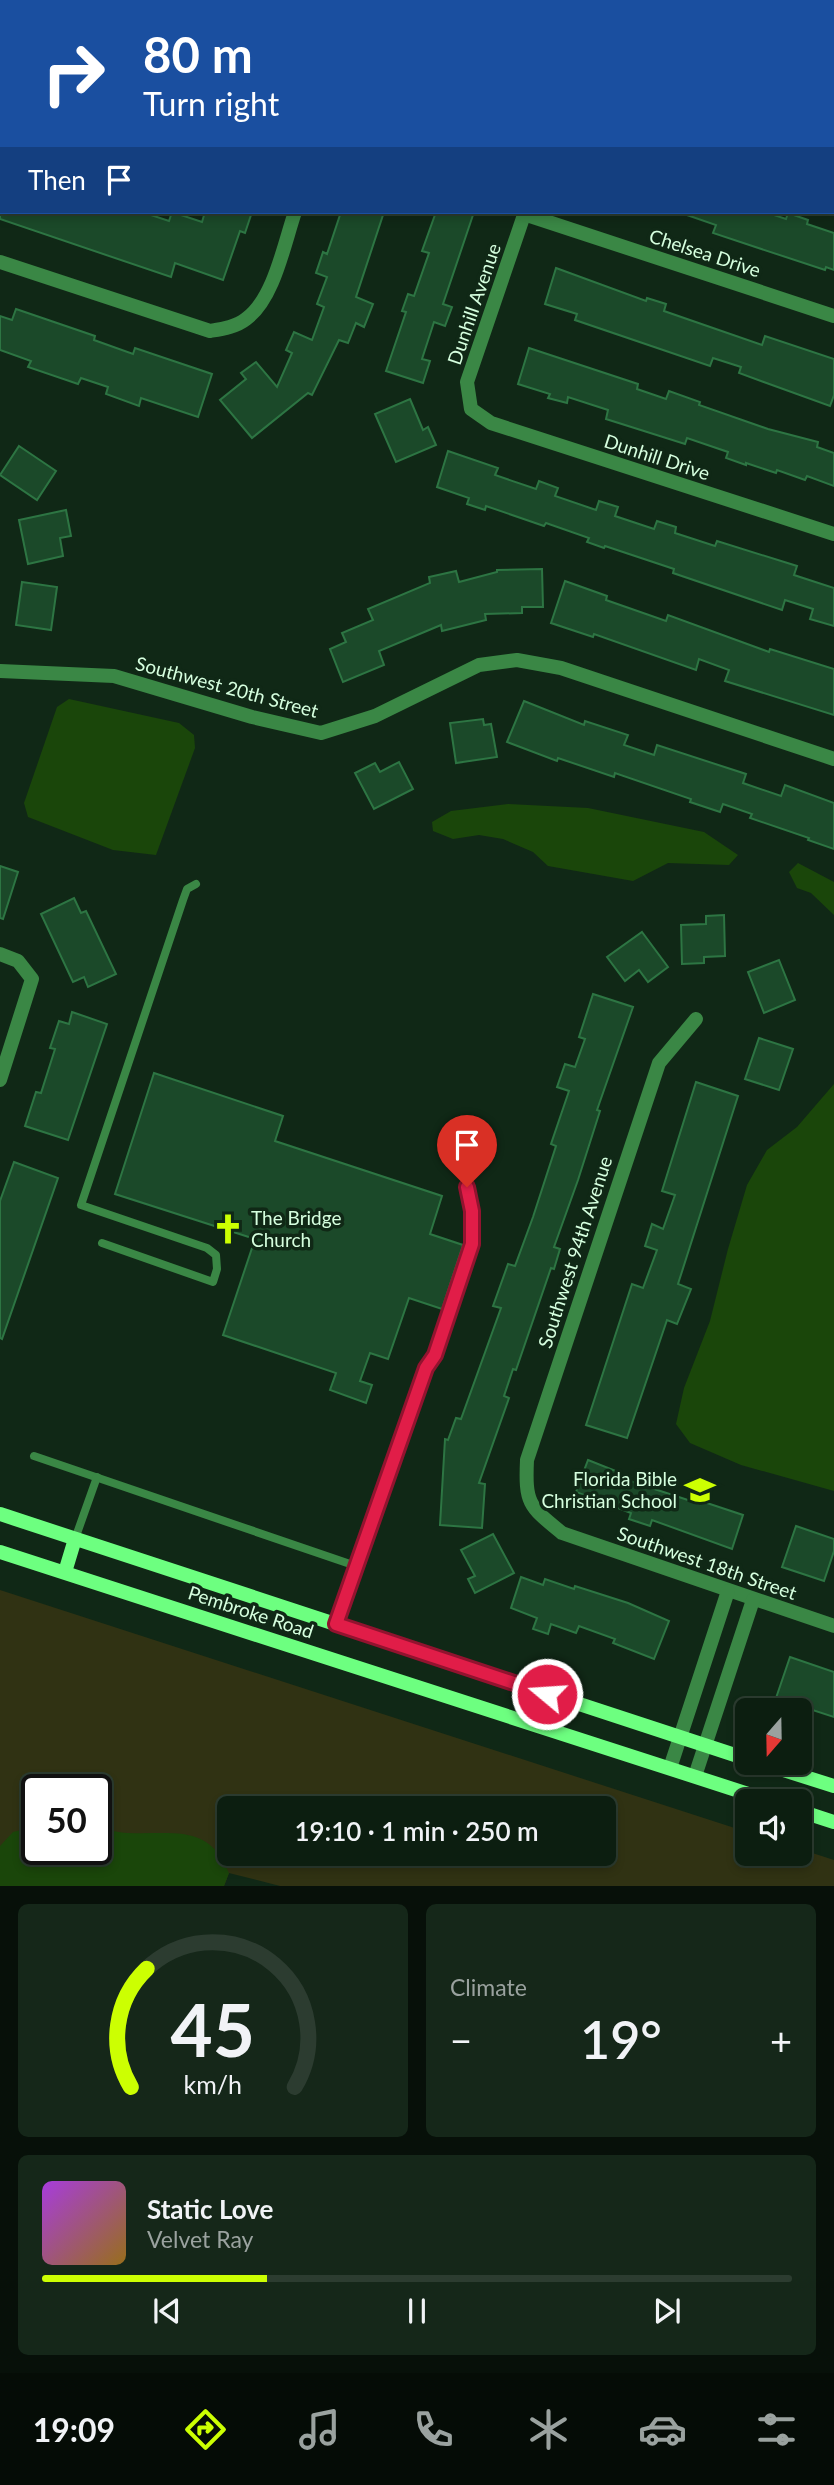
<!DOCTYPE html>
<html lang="en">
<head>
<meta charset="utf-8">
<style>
  body { margin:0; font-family:Lato,sans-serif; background:#152719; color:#f1f3f6; height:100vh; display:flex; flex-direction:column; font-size:26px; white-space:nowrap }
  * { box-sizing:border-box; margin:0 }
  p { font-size:23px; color:#9aa29f }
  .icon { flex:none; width:38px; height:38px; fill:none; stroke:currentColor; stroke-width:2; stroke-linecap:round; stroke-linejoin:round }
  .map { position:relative; height:1886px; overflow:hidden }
  .side { display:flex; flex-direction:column; gap:18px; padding:18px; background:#071009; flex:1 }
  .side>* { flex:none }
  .guide { position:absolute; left:0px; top:0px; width:835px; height:214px; box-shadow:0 4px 10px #0003,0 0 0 2px #2c3c30; background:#1a4fa0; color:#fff; overflow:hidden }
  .needle { width:46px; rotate:200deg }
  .fabs { position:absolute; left:735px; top:1698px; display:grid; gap:14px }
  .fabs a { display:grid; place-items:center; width:77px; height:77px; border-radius:10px; background:#0c1e10; box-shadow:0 4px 10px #0003,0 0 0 2px #2c3c30; font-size:35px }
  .speed { position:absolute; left:21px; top:1774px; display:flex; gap:14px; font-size:35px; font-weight:700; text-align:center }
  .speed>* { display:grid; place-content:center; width:91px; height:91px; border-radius:50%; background:#0c1e10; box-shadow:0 4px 10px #0003,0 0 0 2px #2c3c30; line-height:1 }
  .speed .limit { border:4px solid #111; border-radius:10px; background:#fff; color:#111 }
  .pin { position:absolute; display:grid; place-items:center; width:60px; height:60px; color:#fff; margin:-72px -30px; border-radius:50% 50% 50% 0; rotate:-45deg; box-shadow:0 0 7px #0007 }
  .pin .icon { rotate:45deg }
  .me { position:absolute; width:77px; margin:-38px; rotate:288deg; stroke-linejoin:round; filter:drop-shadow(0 0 5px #0008) }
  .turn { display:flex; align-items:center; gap:24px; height:147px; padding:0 28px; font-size:32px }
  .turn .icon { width:91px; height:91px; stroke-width:2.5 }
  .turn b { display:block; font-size:49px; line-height:60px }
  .then { display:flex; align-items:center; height:66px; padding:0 28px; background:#0003; gap:14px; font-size:26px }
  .big { font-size:52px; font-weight:600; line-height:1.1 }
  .side .tile { flex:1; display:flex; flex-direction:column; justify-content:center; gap:10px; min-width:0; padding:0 24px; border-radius:10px; background:#152719 }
  .side .dial { align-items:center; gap:0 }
  .dial svg { height:182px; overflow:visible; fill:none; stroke:#2c3c30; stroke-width:7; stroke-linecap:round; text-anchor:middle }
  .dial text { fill:#f1f3f6; stroke:none }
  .song { display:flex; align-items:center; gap:21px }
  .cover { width:84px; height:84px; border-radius:10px; background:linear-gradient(135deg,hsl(280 70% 55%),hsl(40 70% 35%)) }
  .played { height:7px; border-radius:4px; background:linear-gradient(90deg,#ccff02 30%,#2c3c30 30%) }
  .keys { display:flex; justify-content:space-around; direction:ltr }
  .heat { display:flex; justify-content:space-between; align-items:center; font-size:38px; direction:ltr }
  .side .tiles { flex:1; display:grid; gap:18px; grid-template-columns:1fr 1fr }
  .tile:last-child { grid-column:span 2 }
  .trip { position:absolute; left:217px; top:1796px; width:399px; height:70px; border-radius:10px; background:#0c1e10; box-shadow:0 4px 10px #0003,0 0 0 2px #2c3c30; font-weight:600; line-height:70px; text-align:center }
  .dock { display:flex; height:112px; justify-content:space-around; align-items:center; background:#050c06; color:#9aa29f }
  .dock .icon { width:49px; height:49px }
  .dock .on { color:#ccff02 }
  .dock b { font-size:32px; color:#f1f3f6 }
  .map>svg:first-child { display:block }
  .green { fill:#303213; fill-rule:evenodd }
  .water { fill:#1a460a }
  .building { fill:#1b4929; stroke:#2d7543; stroke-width:2 }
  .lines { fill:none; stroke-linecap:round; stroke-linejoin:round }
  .lane { stroke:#3a8745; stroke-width:8 }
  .street { stroke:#3a8745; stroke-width:14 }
  .secondary { stroke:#6dff80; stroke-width:14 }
  .route-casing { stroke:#92132f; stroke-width:18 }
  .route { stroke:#e11d48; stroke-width:12 }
  .labels { text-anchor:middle; stroke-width:7; stroke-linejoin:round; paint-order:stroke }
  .street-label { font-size:19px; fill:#d6ffdf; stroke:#102816 }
  .poi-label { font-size:19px; fill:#d6ffdf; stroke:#102816; text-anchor:start }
</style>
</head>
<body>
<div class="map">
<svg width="834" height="1887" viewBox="0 0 834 1887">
  <rect width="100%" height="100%" fill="#102816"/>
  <path class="green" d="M0,1590l747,242v21h53v-4l34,11v27h-550l-55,-14 -5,13 -224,1zM37,1790h59v60h-59zM229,1808h375v45h-375z"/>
  <g class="water">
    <path d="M0,0h250l-248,2v135z"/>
    <path d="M725,0h109v193l-1,-191h-110z"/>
    <path d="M69,699l110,24 15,12 1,13 -39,107 -43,-5 -85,-33 -4,-14 33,-96z"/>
    <path d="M508,804l80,4 116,24 34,23 -9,10 -61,-2 -35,18 -85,-15 -15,-14 -30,-13 -24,-4 -26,4 -20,-8 -1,-9 19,-11z"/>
    <path d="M798,863l36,19v33l-23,-22 -14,-5 -8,-16z"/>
    <path d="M834,1084v407l-93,-26 -51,-22 -14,-19 8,-36 26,-67 18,-72 19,-64 20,-35 30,-23z"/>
    <path d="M37,1826v24h59v-24c11,3 21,7 32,7 45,2 81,-10 101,40l-5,13h-224v-40l13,-14z"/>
  </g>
  <g class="building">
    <path d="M0,212h142l27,9 3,-9 30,10 3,-10h47l-7,21 -5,-2 -17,49 -48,-17 -4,14 -171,-58z"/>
    <path d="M341,212h43l-28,85 17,7 -9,23 -8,-4 -8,20 -9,-3 -27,55 -4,-2 -56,45 -32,-38 26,-21 -5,-6 15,-11 21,25 15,-34 -6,-3 8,-18 18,8 12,-33 -7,-3 10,-27 -11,-4 7,-21 4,2z"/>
    <path d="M436,212h27l10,3 -30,89 9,3 -7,19 -11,-4 -12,37 8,2 -7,22 -37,-12 20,-59 -4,-1 6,-17 6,2 15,-43 -7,-2z"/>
    <path d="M684,212h81l21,7 2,-6 20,7 -1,4 27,9v37l-8,-3 -1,3 -112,-37 3,-8 -32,-11z"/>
    <path d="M556,268l90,33 1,-3 19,6 -2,7 98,34 3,-9 69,23v36l-4,11 -91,-33 2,-6 -28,-9 -3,8 -135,-46 2,-6 -32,-10z"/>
    <path d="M16,309l79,27 -1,4 39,14 2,-6 77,26 -14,43 -57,-19 -2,8 -33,-12 2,-7 -27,-9 -3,6 -50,-17 3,-6 -31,-11v-34l12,4z"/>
    <path d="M529,348l109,36 -1,5 29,10 3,-8 31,11 -1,3 69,24 50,13 -1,5 17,6v33l-27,-10 -2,4 -28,-10 -1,3 -30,-10v2l-20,-7 2,-6 -41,-14 -2,6 -79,-25 2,-9 -40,-13 -1,6 -19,-5 2,-4 -32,-10z"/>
    <path d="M410,399l13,31 5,-3 8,18 -40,17 -21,-48z"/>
    <path d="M19,446l37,25 -19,29 -37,-25z"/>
    <path d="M448,451l50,17 -3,7 41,14 3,-8 19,7 -3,8 41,14 3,-9 19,6 -3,9 39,13 3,-8 19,6 -1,6 40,13 2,-5 80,25 -3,9 40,13v38l-24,-7 3,-10 -28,-9 -3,10 -109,-37 1,-4 -69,-23 -1,2 -17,-6 2,-4 -43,-15 -2,3 -58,-20 -1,4 -18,-6 2,-6 -32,-11z"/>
    <path d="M66,510l5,26 -11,2 3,18 -35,8 -9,-44z"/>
    <path d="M542,569l1,38h-21v6l-37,1 1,6 -44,11 -1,-6 -62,26 5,14 -41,17 -13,-33 16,-7 -4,-9 31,-13 -5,-11 62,-26 -1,-6 27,-6 3,11 38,-10v-2z"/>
    <path d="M565,581l42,15 -1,4 60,21 2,-6 101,37 1,-3 64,20v46l-109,-34 4,-11 -30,-11 -3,11 -102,-36 -1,3 -42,-14z"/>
    <path d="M22,582l35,5 -6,43 -35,-5z"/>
    <path d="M524,701l60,24 1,-4 43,14 -4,10 30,10 3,-10 89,29 -3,9 38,13 4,-11 49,18v46l-26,-9 1,-2 -59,-20 2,-4 -29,-10 -3,8 -30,-10 1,-3 -76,-26 -1,4 -56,-19 -1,3 -50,-19z"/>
    <path d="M483,719l1,6 7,-1 6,33 -41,6 -6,-40z"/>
    <path d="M399,762l14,27 -39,20 -19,-36 20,-10 5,9z"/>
    <path d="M0,866l18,6 -15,47 -3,-1z"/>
    <path d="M74,898l7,15 5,-2 30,63 -28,13 -4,-10 -11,5 -32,-68z"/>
    <path d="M724,915l1,41 -21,1v6l-22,1 -1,-39 25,-1v-8z"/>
    <path d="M642,932l26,35 -20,15 -9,-12 -14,11 -18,-24z"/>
    <path d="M779,960l16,40 -31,13 -16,-41z"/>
    <path d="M593,994l40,13 -36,103 3,1 -22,69 -24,67 6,2 -6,20 -3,-1 -35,102 -3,-1 -9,27 5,2 -30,85 6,1 -3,44 -42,-3 5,-86 3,1 8,-22 5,1 40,-111 -8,-2 15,-42 7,2 18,-49 23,-71 -5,-2 18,-53 -12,-4 8,-23 10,3 10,-28 -6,-2z"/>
    <path d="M72,1012l35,12 -39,116 -43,-14 11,-34 5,1 14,-44 -5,-1 9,-27 10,3z"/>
    <path d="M759,1038l34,11 -14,41 -34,-11z"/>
    <path d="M154,1073l129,43 -8,25 167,55 -12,38 33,11 -21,64 -33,-11 -21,61 -18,-6 -10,28 12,4 -6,18 -36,-13 6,-17 -113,-38 32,-96 -140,-45z"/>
    <path d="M696,1082l42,14 -60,188 13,5 -14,35 -10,-4 -40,118 -41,-13 46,-141 11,4 14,-38 -12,-4 7,-22 11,5 12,-34 -13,-4z"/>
    <path d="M14,1162l44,16 -56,161 -2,-1v-137z"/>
    <path d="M588,1460l43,17 -1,4 70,23 1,-3 42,14 -11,34 -80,-29 -2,6 -21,-7 2,-6 -55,-21z"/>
    <path d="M796,1526l38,13v12l-10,30 -42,-14z"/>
    <path d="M493,1534l21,39 -39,20 -7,-14 7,-3 -14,-26z"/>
    <path d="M521,1577l22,8 2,-6 29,10 1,-3 53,17 41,18 -15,38 -41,-16 2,-4 -36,-13 -3,7 -25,-9 -3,10 -15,-5 4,-11 -26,-10z"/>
    <path d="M790,1657l44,15v45l-58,-19z"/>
  </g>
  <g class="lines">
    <g class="lane">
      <path d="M102,1243l111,39 4,-13 -1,-14 -9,-7 -126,-43 102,-305 4,-11 9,-5"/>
      <path d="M34,1456l322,110"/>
      <path d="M75,1539l22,-62"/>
      <path d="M336,1624l90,-256 9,-13 37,-111v-33l-5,-24"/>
    </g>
    <g class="street">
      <path d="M364,2l1,-2"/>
      <path d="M595,2l1,-2"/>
      <path d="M525,212l-58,170 4,27 20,14 343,111"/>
      <path d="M524,214l310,102"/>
      <path d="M0,262l210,69c12,-2 26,-4 36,-12 28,-20 38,-75 49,-107"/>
      <path d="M0,671l114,5 138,41 69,16 54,-17 104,-51 38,-5 44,8 273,91"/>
      <path d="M0,954l18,7 14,18 -32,101"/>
      <path d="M696,1019l-37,44 -132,397c-2,44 2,46 35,73l272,93"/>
      <path d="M670,1768l58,-177"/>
      <path d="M695,1776l58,-176"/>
    </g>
    <g class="secondary">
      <path d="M0,1514l747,245"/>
      <path d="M0,1552l770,249"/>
      <path d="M65,1572l10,-33"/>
      <path d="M758,1762l76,24"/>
      <path d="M800,1811l34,11"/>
    </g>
  </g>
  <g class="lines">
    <g class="route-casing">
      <path id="route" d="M467,1187l5,24v33l-37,111 -9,13 -90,256 211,70"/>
    </g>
    <use href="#route" class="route"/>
  </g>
  <defs>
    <g id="church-bare" transform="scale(2.415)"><path d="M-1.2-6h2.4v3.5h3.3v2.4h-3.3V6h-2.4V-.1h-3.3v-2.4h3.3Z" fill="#ccff02" stroke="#102816" stroke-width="2.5" paint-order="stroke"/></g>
    <g id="school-bare" transform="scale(2.415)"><path d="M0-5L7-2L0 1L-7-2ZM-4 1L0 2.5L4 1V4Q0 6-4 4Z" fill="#ccff02" stroke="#102816" stroke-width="2.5" paint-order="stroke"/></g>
  </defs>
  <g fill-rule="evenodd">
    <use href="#church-bare" x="228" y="1229"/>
    <use href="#school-bare" x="700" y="1490"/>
  </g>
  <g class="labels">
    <g class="street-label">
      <text transform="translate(705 253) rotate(18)" y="7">Chelsea Drive</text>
      <text transform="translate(474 304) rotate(-71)" y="7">Dunhill Avenue</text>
      <text transform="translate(657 457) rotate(18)" y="7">Dunhill Drive</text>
      <text transform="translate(227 687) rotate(15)" y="7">Southwest 20th Street</text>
      <text transform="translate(575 1252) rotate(-72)" y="7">Southwest 94th Avenue</text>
      <text transform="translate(707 1563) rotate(19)" y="7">Southwest 18th Street</text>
      <text transform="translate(251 1612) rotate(18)" y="7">Pembroke Road</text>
    </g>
    <g class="poi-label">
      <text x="251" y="1225">The Bridge<tspan x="251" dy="22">Church</tspan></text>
      <text x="677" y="1486" text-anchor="end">Florida Bible<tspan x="677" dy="22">Christian School</tspan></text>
    </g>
  </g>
</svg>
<div class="fabs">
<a><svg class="needle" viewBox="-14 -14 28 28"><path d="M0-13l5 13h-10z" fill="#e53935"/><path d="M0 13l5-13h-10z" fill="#9aa29f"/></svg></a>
<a><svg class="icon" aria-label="sound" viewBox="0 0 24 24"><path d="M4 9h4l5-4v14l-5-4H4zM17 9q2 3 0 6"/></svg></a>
</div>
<div class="speed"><div class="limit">50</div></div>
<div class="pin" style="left:467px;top:1187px;background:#d93025"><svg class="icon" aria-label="arrive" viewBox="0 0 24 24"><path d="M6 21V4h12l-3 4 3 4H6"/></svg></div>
<svg class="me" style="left:547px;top:1694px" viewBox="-20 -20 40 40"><circle r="17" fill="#e11d48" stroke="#fff" stroke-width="3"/><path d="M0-11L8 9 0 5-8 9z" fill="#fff"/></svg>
<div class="trip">19:10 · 1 min · 250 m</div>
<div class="guide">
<div class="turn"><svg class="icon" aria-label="right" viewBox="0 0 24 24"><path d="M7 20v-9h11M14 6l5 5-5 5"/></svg><div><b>80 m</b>Turn right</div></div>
<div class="then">Then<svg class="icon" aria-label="arrive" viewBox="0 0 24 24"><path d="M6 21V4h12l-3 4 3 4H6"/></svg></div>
</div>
</div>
<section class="side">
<div class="tiles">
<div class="tile dial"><svg viewBox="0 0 100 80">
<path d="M14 69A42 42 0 1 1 86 69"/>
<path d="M14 69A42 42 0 0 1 21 17" stroke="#ccff02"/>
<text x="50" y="56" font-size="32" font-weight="700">45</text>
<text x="50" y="72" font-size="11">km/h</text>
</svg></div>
<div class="tile"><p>Climate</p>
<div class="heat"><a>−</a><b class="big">19°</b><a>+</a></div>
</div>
<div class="tile">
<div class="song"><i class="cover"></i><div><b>Static Love</b><p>Velvet Ray</p></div></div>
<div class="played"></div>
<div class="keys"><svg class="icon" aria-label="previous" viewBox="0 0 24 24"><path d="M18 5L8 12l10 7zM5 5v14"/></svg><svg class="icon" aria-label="pause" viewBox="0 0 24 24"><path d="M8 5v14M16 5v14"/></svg><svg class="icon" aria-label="next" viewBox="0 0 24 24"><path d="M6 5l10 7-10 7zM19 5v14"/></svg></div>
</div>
</div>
</section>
<nav class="dock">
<b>19:09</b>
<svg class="icon on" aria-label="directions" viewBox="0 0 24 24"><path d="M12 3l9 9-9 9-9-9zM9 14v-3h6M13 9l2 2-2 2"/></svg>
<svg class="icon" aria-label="music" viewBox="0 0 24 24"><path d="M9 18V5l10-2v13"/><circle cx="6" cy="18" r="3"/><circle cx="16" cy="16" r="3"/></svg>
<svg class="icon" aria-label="phone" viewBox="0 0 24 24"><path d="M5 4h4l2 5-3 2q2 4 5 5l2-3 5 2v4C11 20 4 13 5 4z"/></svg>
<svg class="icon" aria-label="climate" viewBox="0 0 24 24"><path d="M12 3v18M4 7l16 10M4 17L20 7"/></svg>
<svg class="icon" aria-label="car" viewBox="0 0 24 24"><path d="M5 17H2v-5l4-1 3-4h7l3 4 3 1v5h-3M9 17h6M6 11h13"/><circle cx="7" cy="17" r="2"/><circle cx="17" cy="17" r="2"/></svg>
<svg class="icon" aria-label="filters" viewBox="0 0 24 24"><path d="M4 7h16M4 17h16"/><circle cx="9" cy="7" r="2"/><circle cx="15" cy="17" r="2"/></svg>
</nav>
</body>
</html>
